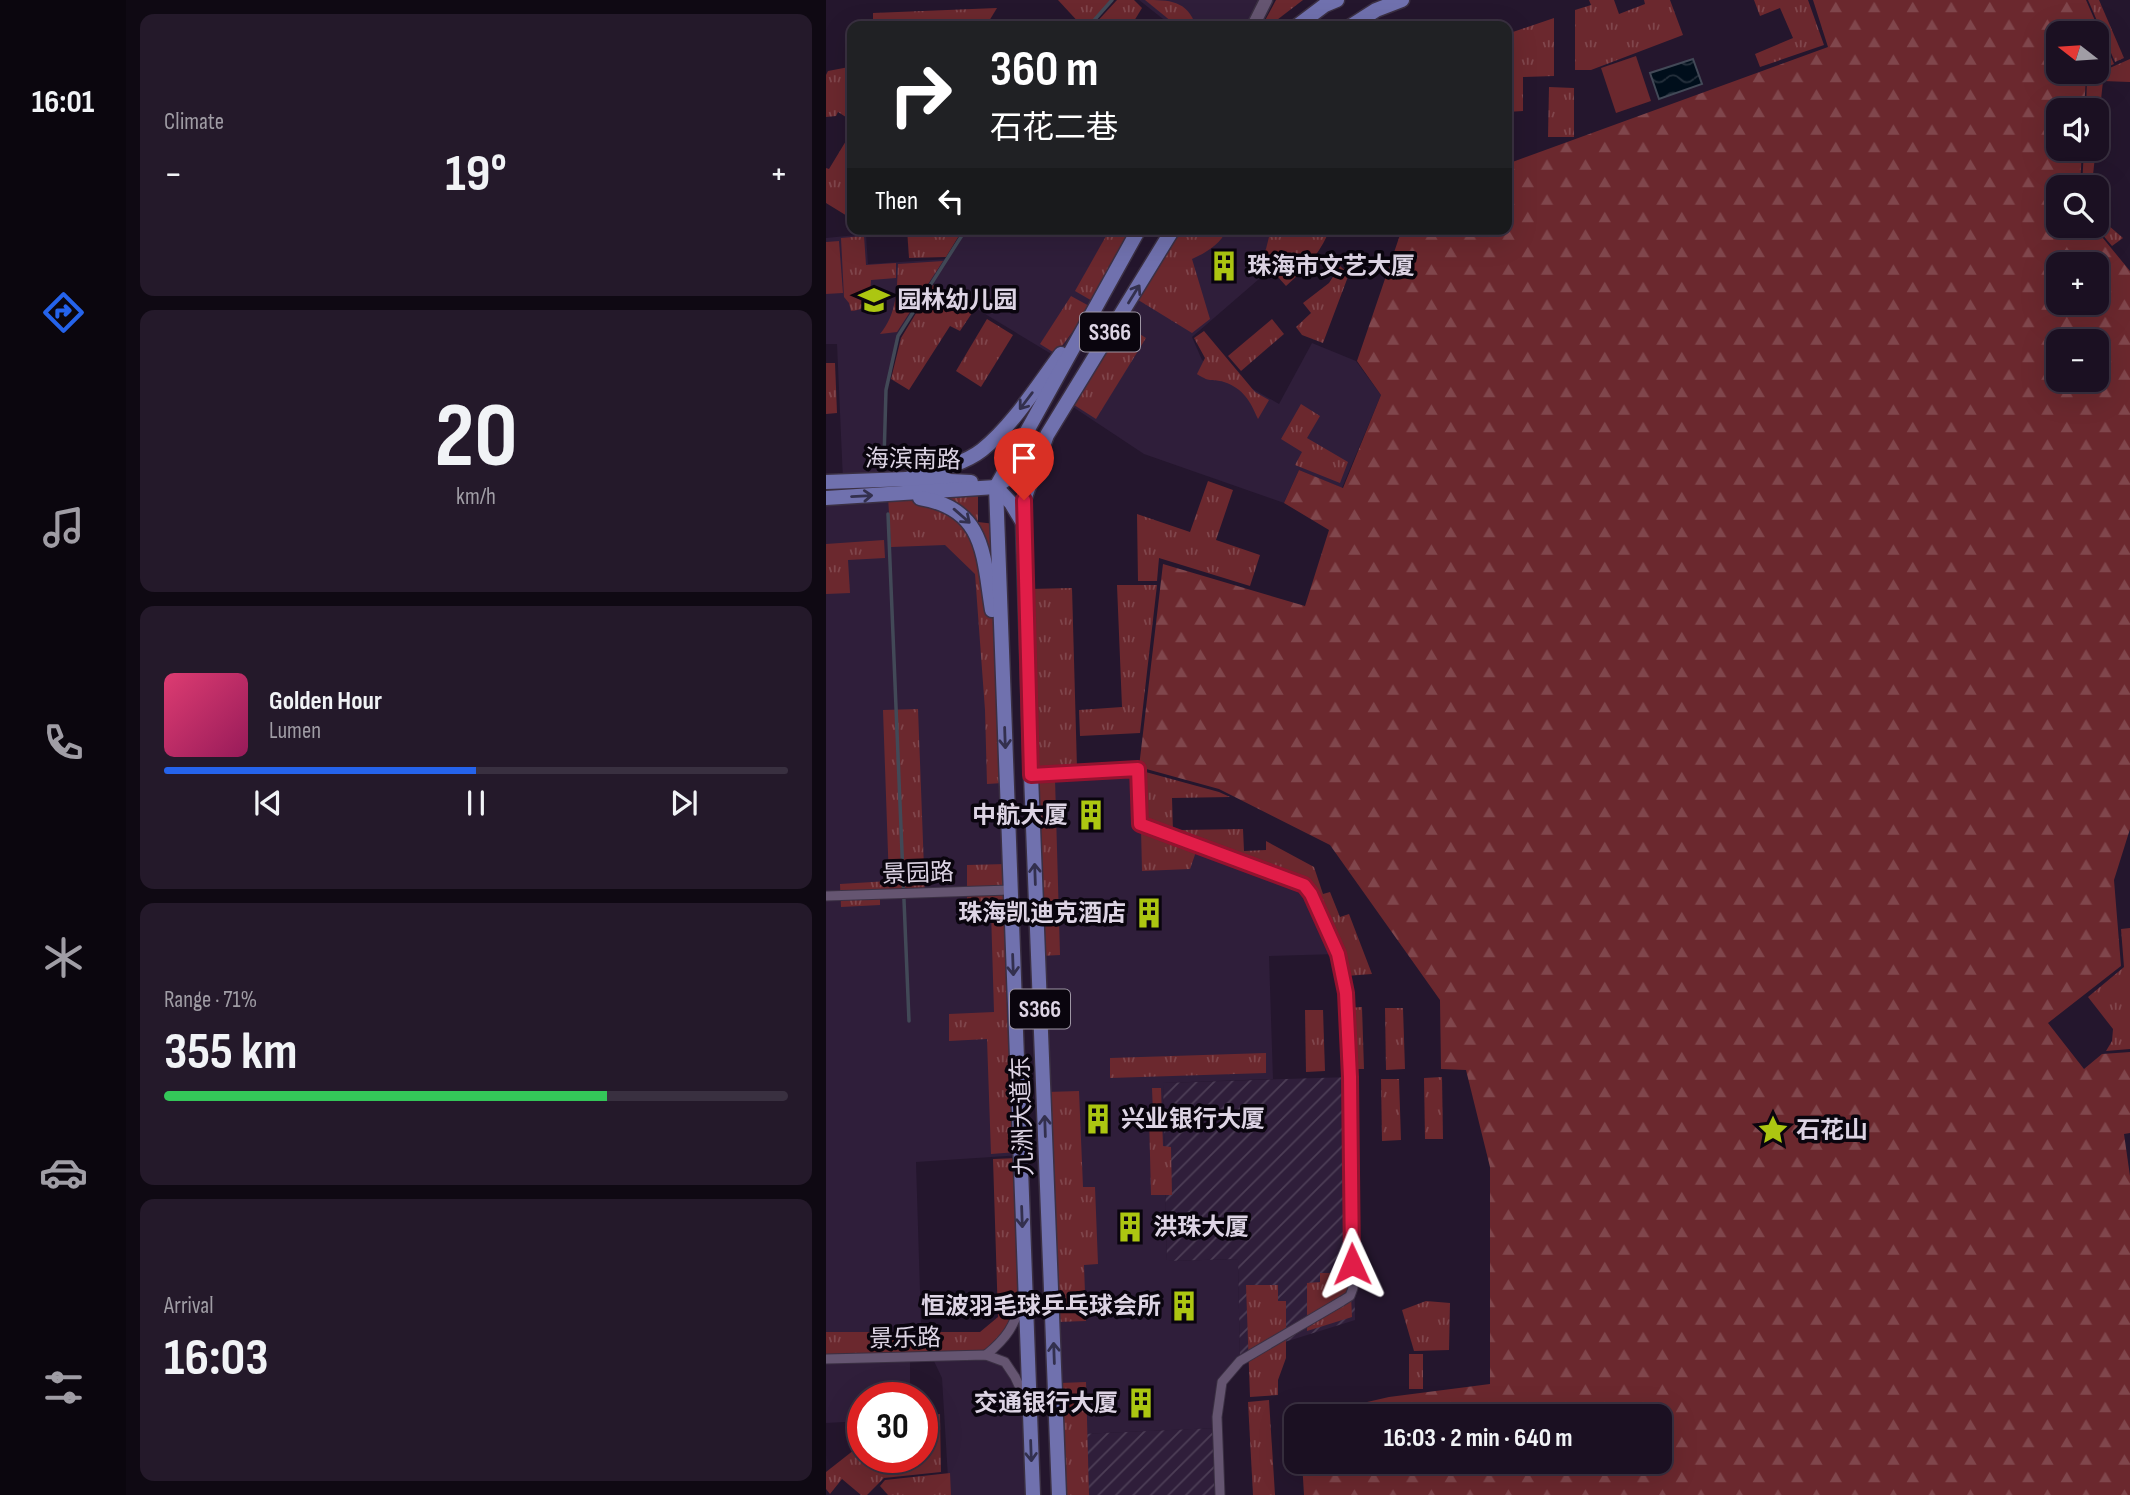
<!DOCTYPE html>
<html lang="en">
<head>
<meta charset="utf-8">
<style>
  body { margin:0; font-family:"Sofia Sans Condensed","Noto Sans SC",sans-serif; background:#24192a; color:#f1f3f6; height:100vh; display:flex; flex-direction:column; font-size:26px; white-space:nowrap }
  * { box-sizing:border-box; margin:0 }
  p { font-size:23px; color:#a09da5 }
  .icon { flex:none; width:38px; height:38px; fill:none; stroke:currentColor; stroke-width:2; stroke-linecap:round; stroke-linejoin:round }
  .map { position:relative; flex:1; overflow:hidden }
  .sheet { display:flex; flex-direction:column; gap:14px; padding:14px; background:#0f0913; width:700px }
  .sheet>* { flex:none }
  .top-card { position:absolute; left:21px; top:21px; width:665px; height:214px; border-radius:14px; box-shadow:0 7px 28px #0002,0 0 0 2px #393040; background:#202124; color:#fff; overflow:hidden }
  .needle { width:46px; rotate:287deg }
  .fabs { position:absolute; left:1220px; top:21px; display:grid; gap:14px }
  .fabs a { display:grid; place-items:center; width:63px; height:63px; border-radius:14px; background:#1b1022; box-shadow:0 7px 28px #0002,0 0 0 2px #393040; font-size:35px }
  .speed { position:absolute; left:21px; top:1382px; display:flex; gap:14px; font-size:35px; font-weight:700; text-align:center }
  .speed>* { display:grid; place-content:center; width:91px; height:91px; border-radius:50%; background:#1b1022; box-shadow:0 7px 28px #0002,0 0 0 2px #393040; line-height:1 }
  .speed .limit { border:10px solid #d22; background:#fff; color:#111 }
  .pin { position:absolute; display:grid; place-items:center; width:60px; height:60px; color:#fff; margin:-72px -30px; border-radius:50% 50% 50% 0; rotate:-45deg; box-shadow:0 0 7px #0007 }
  .pin .icon { rotate:45deg }
  .me { position:absolute; width:77px; margin:-38px; rotate:359deg; stroke-linejoin:round; filter:drop-shadow(0 0 5px #0008) }
  .turn { display:flex; align-items:center; gap:24px; height:147px; padding:0 28px; font-size:32px }
  .turn .icon { width:91px; height:91px; stroke-width:2.5 }
  .turn b { display:block; font-size:49px; line-height:60px }
  .then { display:flex; align-items:center; height:66px; padding:0 28px; background:#0003; gap:14px; font-size:26px }
  .big { font-size:52px; font-weight:700; line-height:1.1 }
  .sheet .card { flex:1; display:flex; flex-direction:column; justify-content:center; gap:10px; min-width:0; padding:0 24px; border-radius:14px; background:#24192a }
  .sheet .dial { align-items:center; gap:0 }
  .dial b { font-size:91px; line-height:1 }
  .song { display:flex; align-items:center; gap:21px }
  .cover { width:84px; height:84px; border-radius:10px; background:linear-gradient(135deg,hsl(340 70% 55%),hsl(330 70% 35%)) }
  .played { height:7px; border-radius:4px; background:linear-gradient(90deg,#2563eb 50%,#393040 50%) }
  .keys { display:flex; justify-content:space-around; direction:ltr }
  .heat { display:flex; justify-content:space-between; align-items:center; font-size:38px; direction:ltr }
  .charge { height:10px; border-radius:5px; background:linear-gradient(90deg,#34c759 71%,#393040 0) }
  .trip { position:absolute; left:458px; top:1404px; width:388px; height:70px; border-radius:14px; background:#1b1022; box-shadow:0 7px 28px #0002,0 0 0 2px #393040; font-weight:700; line-height:70px; text-align:center }
  main { display:flex; flex:1; min-height:0 }
  .tabs { display:flex; flex-direction:column; width:126px; justify-content:space-around; align-items:center; background:#0b060e; color:#a09da5 }
  .tabs .icon { width:49px; height:49px }
  .tabs .on { color:#2563eb }
  .tabs b { font-size:32px; color:#f1f3f6 }
  .map>svg:first-child { display:block }
  .built { fill:#2f1e3a }
  .industrial { fill:url(#industrial-furrows) }
  .grass { fill:url(#grass-tufts) }
  .forest { fill:url(#forest-firs); fill-rule:evenodd }
  .garden { fill:#6b282e }
  .water { fill:url(#water-waves); stroke:#424957; stroke-width:2 }
  .lines { fill:none; stroke-linecap:round; stroke-linejoin:round }
  .stream { stroke:#424957; stroke-width:3.5 }
  .street-casing { stroke:#3b3043; stroke-width:11 }
  .secondary-casing { stroke:#3b3043; stroke-width:15 }
  .primary-casing { stroke:#3b3043; stroke-width:17 }
  .street { stroke:#655571; stroke-width:9 }
  .secondary { stroke:#655571; stroke-width:12 }
  .primary { stroke:#7071ae; stroke-width:14 }
  .oneway { stroke:#33304e }
  .route-casing { stroke:#92132f; stroke-width:18 }
  .route { stroke:#e11d48; stroke-width:12 }
  .labels { text-anchor:middle; stroke-width:7; stroke-linejoin:round; paint-order:stroke }
  .shield { fill:#0a050e; stroke:#9e96a4; stroke-width:2 }
  .shield-label { font-size:23px; font-weight:bold; fill:#ddd4e4 }
  .poi-label { font-size:24px; font-weight:bold; fill:#ddd4e4; stroke:#0a050e; text-anchor:start }
  .street-label { font-size:24px; fill:#ddd4e4; stroke:#0a050e }
</style>
</head>
<body>
<main>
<nav class="tabs">
<b>16:01</b>
<svg class="icon on" aria-label="directions" viewBox="0 0 24 24"><path d="M12 3l9 9-9 9-9-9zM9 14v-3h6M13 9l2 2-2 2"/></svg>
<svg class="icon" aria-label="music" viewBox="0 0 24 24"><path d="M9 18V5l10-2v13"/><circle cx="6" cy="18" r="3"/><circle cx="16" cy="16" r="3"/></svg>
<svg class="icon" aria-label="phone" viewBox="0 0 24 24"><path d="M5 4h4l2 5-3 2q2 4 5 5l2-3 5 2v4C11 20 4 13 5 4z"/></svg>
<svg class="icon" aria-label="climate" viewBox="0 0 24 24"><path d="M12 3v18M4 7l16 10M4 17L20 7"/></svg>
<svg class="icon" aria-label="car" viewBox="0 0 24 24"><path d="M5 17H2v-5l4-1 3-4h7l3 4 3 1v5h-3M9 17h6M6 11h13"/><circle cx="7" cy="17" r="2"/><circle cx="17" cy="17" r="2"/></svg>
<svg class="icon" aria-label="filters" viewBox="0 0 24 24"><path d="M4 7h16M4 17h16"/><circle cx="9" cy="7" r="2"/><circle cx="15" cy="17" r="2"/></svg>
</nav>
<section class="sheet">
<div class="card"><p>Climate</p>
<div class="heat"><a>−</a><b class="big">19°</b><a>+</a></div>
</div>
<div class="card dial"><b>20</b><p>km/h</p></div>
<div class="card">
<div class="song"><i class="cover"></i><div><b>Golden Hour</b><p>Lumen</p></div></div>
<div class="played"></div>
<div class="keys"><svg class="icon" aria-label="previous" viewBox="0 0 24 24"><path d="M18 5L8 12l10 7zM5 5v14"/></svg><svg class="icon" aria-label="pause" viewBox="0 0 24 24"><path d="M8 5v14M16 5v14"/></svg><svg class="icon" aria-label="next" viewBox="0 0 24 24"><path d="M6 5l10 7-10 7zM19 5v14"/></svg></div>
</div>
<div class="card"><p>Range · 71%</p><b class="big">355 km</b><div class="charge"></div></div>
<div class="card"><p>Arrival</p><b class="big">16:03</b></div>
</section>
<div class="map">
<svg width="1304" height="1495" viewBox="0 0 1304 1495">
  <defs>
    <pattern id="industrial-furrows" width="10" height="10" patternUnits="userSpaceOnUse" patternTransform="scale(1.75)"><rect width="10" height="10" fill="#2f1e3a"/><path d="M-1 1l2-2M0 10L10 0M9 11l2-2" fill="none" stroke="#4d3e56"/></pattern>
    <pattern id="grass-tufts" width="24" height="20" patternUnits="userSpaceOnUse" patternTransform="scale(1.75)"><rect width="24" height="20" fill="#6b282e"/><path d="M3 7l-1-3M5 7V3M7 7l1-3M15 17l-1-3M17 17v-4M19 17l1-3" fill="none" stroke="#80464c"/></pattern>
    <pattern id="forest-firs" width="22" height="20" patternUnits="userSpaceOnUse" patternTransform="scale(1.75)"><rect width="22" height="20" fill="#6b282e"/><path d="M5 1l3.5 6h-7zM16 11l3.5 6h-7z" fill="#80464c"/></pattern>
    <pattern id="water-waves" width="16" height="10" patternUnits="userSpaceOnUse" patternTransform="scale(1.75)"><rect width="16" height="10" fill="#000e1b"/><path d="M0 5q4-4 8 0t8 0" fill="none" stroke="#25303c"/></pattern>
  </defs>
  <rect width="100%" height="100%" fill="#24162d"/>
  <g class="built">
    <path d="M313,0h127l-13,26h-81z"/>
    <path d="M140,229h172l-42,78 -38,51 -126,-76 -34,54 -12,54 -2,69 1,20 -42,2 -6,-137h-11v-106l40,-4 2,30 80,-5z"/>
    <path d="M348,229h133l-3,11 -112,97 10,23 77,44 33,-61 44,18 25,34 -39,93 -43,-18 -15,33 -140,-49 -77,-51z"/>
    <path d="M72,494l73,30 31,145 18,486 -104,7 6,194 -12,1v41h-47v23l-37,2v-925z"/>
    <path d="M313,767l2,55 163,63 34,69 -69,2 4,123 -110,4 4,178 71,-2 2,101 -18,22 -5,46 -160,7 -26,-660z"/>
    <path d="M160,1355l19,7 24,45 4,88h-84l-7,-117 -10,-21z"/>
  </g>
  <g class="industrial">
    <path d="M525,1077l4,243 -80,25 -35,15 -2,-101 -71,2 -4,-178z"/>
    <path d="M391,1428l3,67h-161l-2,-60z"/>
  </g>
  <g class="grass">
    <path d="M232,0h53l-23,26h-6z"/>
    <path d="M291,0h17l8,8 -11,18h-38z"/>
    <path d="M319,0c24,0 42,0 51,26h-19z"/>
    <path d="M450,0h27l-34,26h-7z"/>
    <path d="M763,0h25l5,14 26,-10 -1,-4h26l13,35 -92,35h-16v-60l16,-5z"/>
    <path d="M928,0h54l16,45 -64,22 -5,-13 38,-16 -13,-30 -20,8z"/>
    <path d="M1262,0h11l25,58 -9,4z"/>
    <path d="M171,8l-11,18h-113v-13z"/>
    <path d="M728,18v58l-31,1v34l-16,1v-78z"/>
    <path d="M1304,59v23l-27,-1 -10,94 2,12h-13l2,-38h12v-39h-10l1,-32z"/>
    <path d="M23,67l3,3v16l-2,2 2,2v31l-14,-9 -2,4 -10,1v-42l2,-4z"/>
    <path d="M723,87l25,1v49h-26z"/>
    <path d="M26,131v88l-26,-16v-35l3,1z"/>
    <path d="M1271,192l11,33 15,13 -11,8 -17,-20z"/>
    <path d="M81,229h56l-17,28 -37,1z"/>
    <path d="M284,229h25l-41,73 -19,-11z"/>
    <path d="M351,229h50c-7,16 -20,23 -35,30l18,60 -18,14 -57,-35z"/>
    <path d="M445,229h59c-10,25 -25,40 -44,57l-25,-28 5,-9z"/>
    <path d="M38,236l2,29 30,-2v15l-25,2c-1,16 -1,30 -20,31l-2,-8 -5,-6 -3,-59z"/>
    <path d="M117,261l-46,71 -17,2c17,-20 17,-45 18,-70z"/>
    <path d="M514,266l9,8 -26,69 -21,-8 -6,-8 15,-14 -8,-10 26,-20z"/>
    <path d="M107,285l41,25 -14,21 -10,-5 -41,64 -18,-11 10,-41z"/>
    <path d="M245,296l20,11 -35,47 -16,-10z"/>
    <path d="M161,319l26,16 -32,52 -25,-16z"/>
    <path d="M446,319l12,15 -43,37 -13,-15z"/>
    <path d="M295,322l25,16 -50,81 -25,-16z"/>
    <path d="M378,331l51,61 14,8 -11,19c-8,-18 -14,-30 -34,-37 -12,-4 -12,2 -27,-8l8,-16 -11,-20z"/>
    <path d="M0,363h9l2,50 -11,1z"/>
    <path d="M475,404l19,12 -13,22 41,24 -8,21 -45,-18 7,-13 -21,-13z"/>
    <path d="M382,481l25,9 -17,50 44,15 -10,31 -91,-28 -2,23h-19l-1,-67 53,18z"/>
    <path d="M152,492v30l17,2 8,259 -16,1 -2,-74 -10,-136 -30,-29 -54,2 -3,-51z"/>
    <path d="M58,540l1,18 -37,2 2,33 -24,1v-50z"/>
    <path d="M291,585h40l-17,148 -60,3 -1,-26 43,-3z"/>
    <path d="M246,588l5,180 -43,1 -5,-180z"/>
    <path d="M92,709l7,186 -45,2v8l-39,2 -1,-23 49,-3 -6,-171z"/>
    <path d="M316,771l77,21 11,5 -58,1 1,34 -29,-11z"/>
    <path d="M229,779l5,176 -20,1 -6,-176z"/>
    <path d="M315,828l56,21 -7,20 -48,2z"/>
    <path d="M417,829l1,22 22,-1v-9l48,26 9,27 7,-2 10,25 9,-3 23,60 -26,2 -33,-86 -134,-56 1,-4z"/>
    <path d="M181,864l10,288 -26,2 -4,-115 -38,2v-27l45,-2 -3,-101 -24,1v-47z"/>
    <path d="M1304,928v121l-24,2 6,-10 1,-12 -25,-32 36,-30 -3,-38z"/>
    <path d="M536,1007l2,62h-19l-1,-61z"/>
    <path d="M559,1008h18l2,61 -19,1z"/>
    <path d="M479,1010h18l2,61 -19,1z"/>
    <path d="M440,1053v20l-156,5v-20z"/>
    <path d="M616,1077l1,62h-18l-1,-61z"/>
    <path d="M555,1079h18l2,61 -19,1z"/>
    <path d="M326,1088h9l2,58 8,1 1,48h-21l-2,-80 4,-1z"/>
    <path d="M253,1091l4,96h12l3,77 -14,1 2,56 -29,1 -10,-230z"/>
    <path d="M192,1158l5,136 -20,43 -19,15 -158,2v-22h154l18,-15 -5,-158z"/>
    <path d="M494,1273h30l2,44 -45,14v-48l13,-1z"/>
    <path d="M420,1285h32v16h8v57l-8,22v15l-28,2z"/>
    <path d="M600,1301l24,2 -1,47 -35,1 -12,-41z"/>
    <rect x="583" y="1354" width="14" height="35"/>
    <path d="M260,1382l3,113h-25l-4,-112z"/>
    <path d="M443,1400l6,95h-22l-5,-93z"/>
    <path d="M114,1414l1,58 -57,6 -17,17h-6l-19,-16 -12,15 -4,-5v-17l28,-22 10,10 5,-2h53v-40l6,-3z"/>
    <path d="M124,1473l1,22h-63l-8,-9 5,-6z"/>
  </g>
  <path class="forest" d="M987,0h273l28,64 -28,13 -2,33h-26v39h24l-2,38h-22v39h35l37,45v558l-16,51 7,86 -73,57 36,46 18,-15 28,-2v81l-6,1 6,42v319h-826l-2,-34h359v-45h-355l83,-19 101,-13v-217l-24,-97 -25,-1 -1,-69 -110,-155 -111,-56 -80,-22 24,-203 142,42 24,-76 -45,-27 15,-33 44,18 38,-93 -24,-34 45,-132h105v-65l321,-117zM1232,33h38v39h-38zM1232,264h38v39h-38zM1232,341h38v39h-38z"/>
  <g class="garden">
    <path d="M810,56l15,45 -35,12 -15,-45z"/>
    <path d="M13,241l4,52 -17,1v-52z"/>
  </g>
  <path class="water" d="M867,59l9,25 -43,15 -9,-26z"/>
  <g class="lines">
    <g class="stream">
      <path d="M263,26l23,-26"/>
      <path d="M58,459l2,-69 12,-54 68,-107"/>
      <path d="M62,514l21,507"/>
    </g>
    <g class="street-casing">
      <g id="street">
        <path d="M205,775l106,-6 3,55 164,61 7,9 27,61 8,38 5,84 2,211 -3,8 -8,5 -102,60 -18,21 -5,35 3,78"/>
        <path d="M0,896l184,-6"/>
        <path d="M160,1355c22,-18 27,-28 37,-55"/>
        <path d="M0,1359l160,-4 19,7 10,15 12,26"/>
      </g>
    </g>
    <g class="secondary-casing">
      <path id="secondary" d="M427,26l13,-26"/>
    </g>
    <g class="primary-casing">
      <g id="primary">
        <path d="M471,26l28,-21 12,-5"/>
        <path d="M525,26l25,-16 26,-10"/>
        <path d="M81,479c23,-7 56,-14 75,-29 32,-26 55,-64 79,-96"/>
        <path d="M0,482l81,-3 64,3"/>
        <path d="M170,487l15,16 12,20"/>
        <path d="M0,498l170,-11 27,-21 15,-20"/>
        <path d="M94,498c66,11 63,58 72,112"/>
        <path d="M207,1495l-37,-1008 143,-258"/>
        <path d="M233,1495l-28,-720 -8,-251 1,-24 23,-65 126,-206"/>
      </g>
    </g>
    <use href="#street" class="street"/>
    <use href="#secondary" class="secondary"/>
    <use href="#primary" class="primary"/>
  </g>
  <defs><path id="oneway-shaft" d="M-6 0H5M1.5-3L5.5 0L1.5 3" fill="none" stroke-width="1.6" stroke-linecap="round" stroke-linejoin="round" transform="scale(1.75)"/></defs>
  <g class="oneway">
    <use href="#oneway-shaft" transform="translate(308 294) rotate(-58)"/>
    <use href="#oneway-shaft" transform="translate(200 401) rotate(127)"/>
    <use href="#oneway-shaft" transform="translate(36 496) rotate(-3)"/>
    <use href="#oneway-shaft" transform="translate(136 516) rotate(41)"/>
    <use href="#oneway-shaft" transform="translate(179 738) rotate(88)"/>
    <use href="#oneway-shaft" transform="translate(209 874) rotate(-92)"/>
    <use href="#oneway-shaft" transform="translate(187 965) rotate(88)"/>
    <use href="#oneway-shaft" transform="translate(219 1126) rotate(-92)"/>
    <use href="#oneway-shaft" transform="translate(196 1217) rotate(88)"/>
    <use href="#oneway-shaft" transform="translate(228 1353) rotate(-92)"/>
    <use href="#oneway-shaft" transform="translate(205 1451) rotate(88)"/>
  </g>
  <g class="lines">
    <g class="route-casing">
      <path id="route" d="M198,500l7,275 107,-6 2,55 164,61 7,9 27,60 8,39 4,84 2,187"/>
    </g>
    <use href="#route" class="route"/>
  </g>
  <defs>
    <g id="building-bare" transform="scale(2.415)"><path d="M-4-6H4V6H1V3H-1V6H-4ZM-2.5-4.3h1.7v1.8h-1.7ZM.8-4.3h1.7v1.8H.8ZM-2.5-1h1.7V.8h-1.7ZM.8-1h1.7V.8H.8Z" fill="#acc611" stroke="#0a050e" stroke-width="2.5" paint-order="stroke"/></g>
    <g id="school-bare" transform="scale(2.415)"><path d="M0-5L7-2L0 1L-7-2ZM-4 1L0 2.5L4 1V4Q0 6-4 4Z" fill="#acc611" stroke="#0a050e" stroke-width="2.5" paint-order="stroke"/></g>
    <g id="sight-bare" transform="scale(2.415)"><path d="M0-6L1.8-2.2L6-1.7L2.9 1.2L3.7 5.4L0 3.3L-3.7 5.4L-2.9 1.2L-6-1.7L-1.8-2.2Z" fill="#acc611" stroke="#0a050e" stroke-width="2.5" paint-order="stroke"/></g>
  </defs>
  <g fill-rule="evenodd">
    <use href="#building-bare" x="398" y="266"/>
    <use href="#school-bare" x="48" y="300"/>
    <use href="#building-bare" x="265" y="815"/>
    <use href="#building-bare" x="323" y="913"/>
    <use href="#building-bare" x="272" y="1119"/>
    <use href="#sight-bare" x="947" y="1130"/>
    <use href="#building-bare" x="304" y="1227"/>
    <use href="#building-bare" x="358" y="1306"/>
    <use href="#building-bare" x="315" y="1403"/>
  </g>
  <g class="labels">
    <g class="shield">
      <rect x="254" y="312.5" width="60" height="39" rx="5"/>
      <rect x="184" y="989.5" width="60" height="39" rx="5"/>
    </g>
    <g class="shield-label">
      <text x="284" y="340">S366</text>
      <text x="214" y="1017">S366</text>
    </g>
    <g class="poi-label">
      <text x="421" y="274">珠海市文艺大厦</text>
      <text x="71" y="308">园林幼儿园</text>
      <text x="242" y="823" text-anchor="end">中航大厦</text>
      <text x="300" y="921" text-anchor="end">珠海凯迪克酒店</text>
      <text x="295" y="1127">兴业银行大厦</text>
      <text x="970" y="1138">石花山</text>
      <text x="327" y="1235">洪珠大厦</text>
      <text x="335" y="1314" text-anchor="end">恒波羽毛球乒乓球会所</text>
      <text x="292" y="1411" text-anchor="end">交通银行大厦</text>
    </g>
    <g class="street-label">
      <text transform="translate(87 459) rotate(1)" y="8">海滨南路</text>
      <text transform="translate(92 873) rotate(-2)" y="8">景园路</text>
      <text transform="translate(196 1116) rotate(-92)" y="8">九洲大道东</text>
      <text transform="translate(79 1338) rotate(-1)" y="8">景乐路</text>
    </g>
  </g>
</svg>
<div class="fabs">
<a><svg class="needle" viewBox="-14 -14 28 28"><path d="M0-13l5 13h-10z" fill="#e53935"/><path d="M0 13l5-13h-10z" fill="#a09da5"/></svg></a>
<a><svg class="icon" aria-label="sound" viewBox="0 0 24 24"><path d="M4 9h4l5-4v14l-5-4H4zM17 9q2 3 0 6"/></svg></a>
<a><svg class="icon" aria-label="search" viewBox="0 0 24 24"><circle cx="10" cy="10" r="6"/><path d="M15 15l6 6"/></svg></a>
<a>+</a>
<a>−</a>
</div>
<div class="speed"><div class="limit">30</div></div>
<div class="pin" style="left:198px;top:500px;background:#d93025"><svg class="icon" aria-label="arrive" viewBox="0 0 24 24"><path d="M6 21V4h12l-3 4 3 4H6"/></svg></div>
<svg class="me" style="left:526px;top:1264px" viewBox="-20 -20 40 40"><path d="M0-17L14 15 0 8-14 15z" fill="#e11d48" stroke="#fff" stroke-width="4"/></svg>
<div class="trip">16:03 · 2 min · 640 m</div>
<div class="top-card">
<div class="turn"><svg class="icon" aria-label="right" viewBox="0 0 24 24"><path d="M7 20v-9h11M14 6l5 5-5 5"/></svg><div><b>360 m</b>石花二巷</div></div>
<div class="then">Then<svg class="icon" aria-label="left" viewBox="0 0 24 24"><path d="M17 20v-9H6M10 6l-5 5 5 5"/></svg></div>
</div>
</div>
</main>
</body>
</html>
